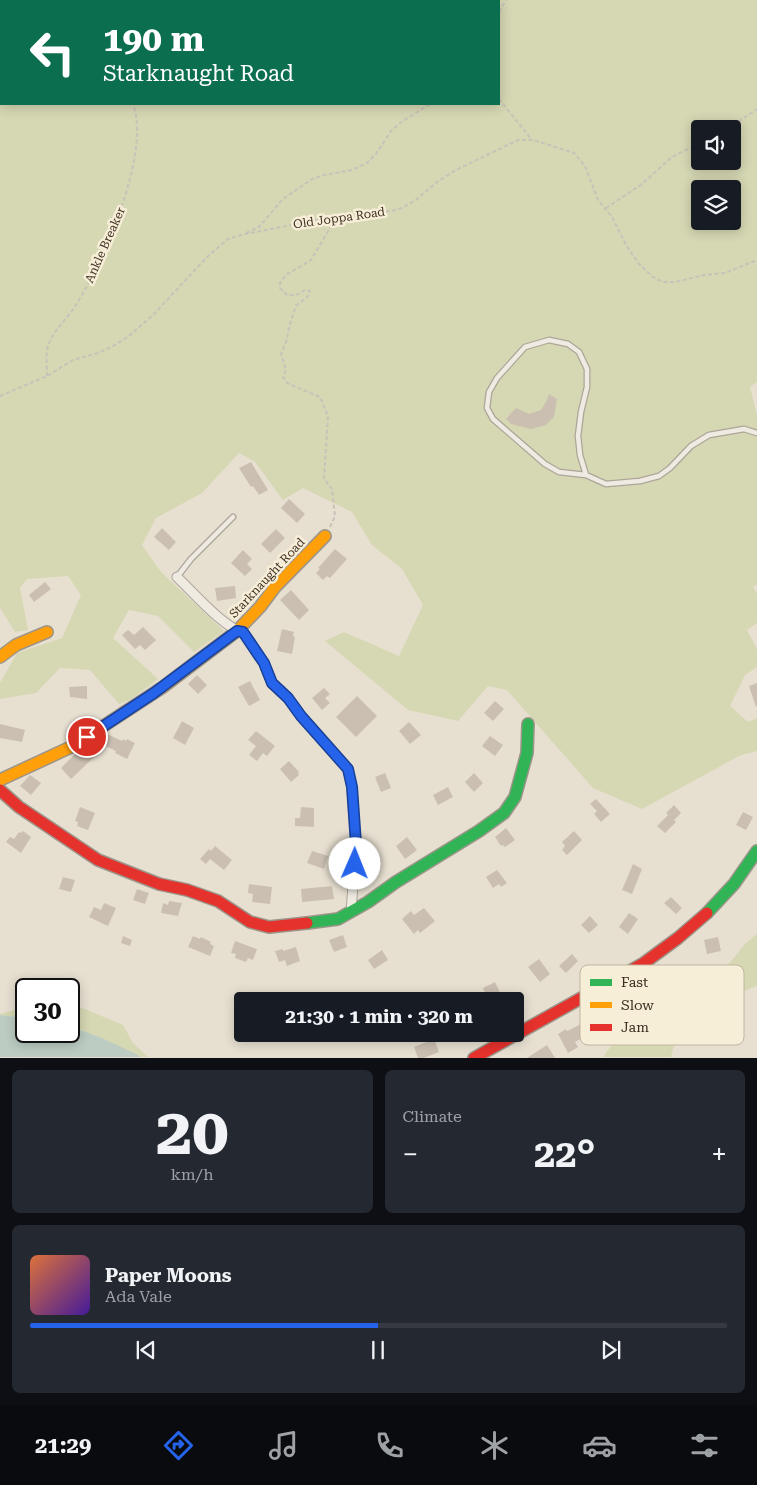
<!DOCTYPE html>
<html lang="en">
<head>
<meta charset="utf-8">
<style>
  body { margin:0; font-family:"Roboto Serif",serif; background:#242831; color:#f1f3f6; height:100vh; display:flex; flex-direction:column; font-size:19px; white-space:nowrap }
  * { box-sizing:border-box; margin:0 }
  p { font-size:16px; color:#9ea1a6 }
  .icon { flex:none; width:28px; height:28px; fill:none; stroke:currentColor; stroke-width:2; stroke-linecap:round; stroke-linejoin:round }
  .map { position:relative; height:1058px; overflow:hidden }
  .panel { display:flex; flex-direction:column; gap:12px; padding:12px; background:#0d0f14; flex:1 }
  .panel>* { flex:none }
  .hud { position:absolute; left:0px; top:0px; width:500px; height:105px; box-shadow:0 2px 12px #0003; background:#0b6e4f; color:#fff; overflow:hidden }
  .fabs { position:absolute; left:691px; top:120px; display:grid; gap:10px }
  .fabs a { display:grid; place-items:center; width:50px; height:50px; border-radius:5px; background:#171b24; box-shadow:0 2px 12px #0003; font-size:25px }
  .speed { position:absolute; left:15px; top:978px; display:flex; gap:10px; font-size:25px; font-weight:700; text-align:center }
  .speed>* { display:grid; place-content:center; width:65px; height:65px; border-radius:50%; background:#171b24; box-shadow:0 2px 12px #0003; line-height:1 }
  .speed .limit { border:2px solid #111; border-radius:8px; background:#fff; color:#111 }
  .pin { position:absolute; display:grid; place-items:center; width:42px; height:42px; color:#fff; margin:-21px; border:2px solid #fff; border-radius:50%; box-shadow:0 1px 5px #0007 }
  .me { position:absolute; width:55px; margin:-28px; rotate:1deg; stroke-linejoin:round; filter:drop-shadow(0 0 4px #0008) }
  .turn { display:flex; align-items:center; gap:18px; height:105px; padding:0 20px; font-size:22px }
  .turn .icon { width:65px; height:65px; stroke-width:2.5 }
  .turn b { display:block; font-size:35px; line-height:42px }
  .big { font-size:38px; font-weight:700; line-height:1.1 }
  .panel .tile { flex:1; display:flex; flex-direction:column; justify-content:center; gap:8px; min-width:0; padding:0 18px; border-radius:8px; background:#242831 }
  .panel .dial { align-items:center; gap:0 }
  .dial b { font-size:65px; line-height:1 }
  .song { display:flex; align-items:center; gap:15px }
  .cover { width:60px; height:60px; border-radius:8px; background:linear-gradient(135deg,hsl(20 70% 55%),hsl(260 70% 35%)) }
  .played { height:5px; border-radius:2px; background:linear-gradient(90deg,#2563eb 50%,#363941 50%) }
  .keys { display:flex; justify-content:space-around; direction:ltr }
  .heat { display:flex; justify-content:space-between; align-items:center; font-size:28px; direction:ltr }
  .panel .tiles { flex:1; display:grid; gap:12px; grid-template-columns:1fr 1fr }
  .tile:last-child { grid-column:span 2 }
  .trip { position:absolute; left:234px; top:992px; width:290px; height:50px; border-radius:5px; background:#171b24; box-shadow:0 2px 12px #0003; font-weight:700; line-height:50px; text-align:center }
  .tab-bar { display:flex; height:80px; justify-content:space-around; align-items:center; background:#090b0e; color:#9ea1a6 }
  .tab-bar .icon { width:35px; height:35px }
  .tab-bar .active { color:#2563eb }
  .tab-bar b { font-size:22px; color:#f1f3f6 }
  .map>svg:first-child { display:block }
  .green { fill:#d6d7b3; fill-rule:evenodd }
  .water { fill:#bcccc2 }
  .building { fill:#cbbfb2 }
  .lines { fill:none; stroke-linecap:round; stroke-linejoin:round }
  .lane-casing { stroke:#ada599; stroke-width:7 }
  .street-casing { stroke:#ada599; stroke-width:11 }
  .fast-casing { stroke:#9c958a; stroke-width:14 }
  .slow-casing { stroke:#9c958a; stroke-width:14 }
  .jam-casing { stroke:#9c958a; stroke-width:14 }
  .path { stroke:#c8c2b9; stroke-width:2; stroke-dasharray:4 2.5; stroke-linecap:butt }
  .lane { stroke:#efebe3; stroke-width:4.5 }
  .street { stroke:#efebe3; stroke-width:9 }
  .fast { stroke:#30b455; stroke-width:11 }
  .slow { stroke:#ff9f0a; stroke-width:11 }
  .jam { stroke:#e5322d; stroke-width:11 }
  .route-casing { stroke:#184099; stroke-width:12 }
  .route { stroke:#2563eb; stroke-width:9 }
  .labels { text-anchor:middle; stroke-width:5; stroke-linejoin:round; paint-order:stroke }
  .street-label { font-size:12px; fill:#3d2e20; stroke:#f7eed8 }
  .key { fill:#f7eed8; stroke:#bfb4a1; stroke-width:1 }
  .key-label { font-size:14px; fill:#3d2e20 }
</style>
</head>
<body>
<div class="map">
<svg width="757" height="1058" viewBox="0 0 757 1058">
  <rect width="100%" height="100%" fill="#e7e0d1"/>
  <g class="green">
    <path d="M0,0h757v382l-7,5 7,28v170l-4,1 4,8v29l-10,7 10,19v18l-12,8 -15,31 18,16 9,-4v33l-16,4 -99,54 -49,-21 -86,-98 -19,-4 -30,35 -50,-11 -83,-69 19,-9 55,24 24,-51 -21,-36 -30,-24 -20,-33 -49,-24 -20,12 -28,-38 -16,-9 -37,40 -46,25 -14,27 19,27 63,59 -30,21 -36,-36 -29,-6 -16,28 45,41 -27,20 -12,5 -29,-34 -30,-2 -24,25 -36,6v-16l17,-30 45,-15 19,-43 -13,-19 -41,3 -7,9 8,42 -13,2 -15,-24zM1,1h498v103h-498zM700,129h32v32h-32zM700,189h32v32h-32z"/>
    <path d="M757,934v52c-30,11 -64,28 -81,57 -3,4 -4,10 -5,14h-68l14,-19 68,-20 10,2 21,-27 11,-27 19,-23z"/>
    <path d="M69,1005l16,4 38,16 10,18 15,14c-16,0 -31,-12 -45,-18 -11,-5 -23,-9 -34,-13z"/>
    <path d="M26,1007v11l-26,-3v-1z"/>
  </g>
  <path class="water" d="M0,1015l26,3v13h43v-5l33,12 40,19h-142z"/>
  <g class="building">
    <path d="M549,394l8,5 -3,18 -8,8 -15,4 -20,-5 -5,-5 10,-11 13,6 12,-4 5,-8z"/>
    <path d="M251,462l17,28 -9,5 -6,-9 -2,1 -12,-19z"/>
    <path d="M289,499l16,15 -8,9 -16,-15z"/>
    <path d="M162,528l14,14 -7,8 -15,-13z"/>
    <path d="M276,529l9,9 -15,15 -9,-9z"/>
    <path d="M335,549l12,10 -17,19 -3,-2 -4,4 -7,-7 4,-4 -2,-1z"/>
    <path d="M243,550l9,9 -5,5 5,5 -7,7 -14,-13z"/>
    <path d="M45,582l6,7 -17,13 -5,-7z"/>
    <path d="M235,586l1,12 -19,3 -2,-13z"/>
    <path d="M291,590l18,20 -10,10 -19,-20z"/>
    <path d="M143,627l13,13 -11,10 -5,-5 -5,4 -13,-14 6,-5 6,5z"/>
    <path d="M282,629l12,3 -1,4 2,1 -3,17 -15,-3z"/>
    <path d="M197,675l10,10 -9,9 -10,-10z"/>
    <path d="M250,681l10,19 -11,6 -11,-19z"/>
    <path d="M757,683v23l-1,1 -7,-21z"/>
    <path d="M87,686v13l-17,-2 -1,-10z"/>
    <path d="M324,688l6,6 -5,4 5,5 -8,7 -10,-12z"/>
    <path d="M357,696l20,20 -21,21 -20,-20z"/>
    <path d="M495,701l9,8 -11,12 -9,-8z"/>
    <path d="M182,721l12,7 -9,17 -12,-7z"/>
    <path d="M409,722l12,13 -11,9 -11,-13z"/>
    <path d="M0,724l25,6 -3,12 -22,-4z"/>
    <path d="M256,731l19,15 -8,10 -4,-3 -6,8 -8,-6 7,-9 -8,-6z"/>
    <path d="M107,734l15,7 1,-2 3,2 1,-2 8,4 -8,16 -12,-6 1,-2 -14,-7z"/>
    <path d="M490,736l13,9 -8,11 -13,-10z"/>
    <path d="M85,748l9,9 -23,22 -10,-11 14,-14z"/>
    <path d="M289,761l10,11 -1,1 1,2 -8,7 -11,-13z"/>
    <path d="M385,773l6,15 -10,4 -6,-15z"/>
    <path d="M474,773l9,10 -9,9 -9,-10z"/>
    <path d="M30,775l11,8 -10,12 -11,-9z"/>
    <path d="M448,787l5,10 -15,8 -5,-10z"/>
    <path d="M596,799l14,15 -9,8 -7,-8 3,-3 -7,-7z"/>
    <path d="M674,805l7,8 -7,7 2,2 -11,11 -8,-7 11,-11 -2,-2z"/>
    <path d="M80,807l15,6 -7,17 -11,-4 1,-4 -3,-1z"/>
    <path d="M301,807l13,1v19l-19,-1v-8h5z"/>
    <path d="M743,812l10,5 -7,13 -10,-5z"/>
    <path d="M506,828l9,12 -10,7 -2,-2 -2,1 -6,-9z"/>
    <path d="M23,831l8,6 -10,16 -15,-11 4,-5 4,2 5,-7 2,1z"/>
    <path d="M574,831l8,9 -15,15 -5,-5 3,-4 -3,-4z"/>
    <path d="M407,837l10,13 -12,9 -9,-13z"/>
    <path d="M215,846l17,14 -8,10 -14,-11 -4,5 -6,-5 9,-10 2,2z"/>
    <path d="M312,851l16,5 -4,13 -17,-6z"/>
    <path d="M372,854l6,9 -2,1 4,6 -10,7 -6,-9 5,-4 -4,-6z"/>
    <path d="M633,864l9,5 -10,25 -10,-4z"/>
    <path d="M497,870l10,13 -6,4 -2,-3 -6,4 -7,-11z"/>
    <path d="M63,877l12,3 -4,12 -12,-3z"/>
    <path d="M249,884l23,3 -2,17 -18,-2 1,-8 -5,-1z"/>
    <path d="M332,886l2,13 -32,3 -1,-13z"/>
    <path d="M137,889l12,4 -4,11 -12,-4z"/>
    <path d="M671,897l11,11 -6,6 -12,-11z"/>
    <path d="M169,901l13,2 -4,13 -17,-3 2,-10 5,2z"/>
    <path d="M104,903l12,5 -8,18 -19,-9 5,-10 7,3z"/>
    <path d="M424,908l11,13 -15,12 -2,-3 -4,4 -12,-15 9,-8 3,4z"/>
    <path d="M629,913l9,6 -10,15 -9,-7z"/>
    <path d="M590,916l8,9 -9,8 -8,-8z"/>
    <path d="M343,935l4,12 -13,5 -5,-12z"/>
    <path d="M123,936l9,4 -2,6 -9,-3z"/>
    <path d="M193,936l7,3 1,-2 10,5 -1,2 4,2 -4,10 -22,-9z"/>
    <path d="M718,937l3,14 -14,3 -3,-14z"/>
    <path d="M235,941l22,8 -4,11 -5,-2 -2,4 -11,-4 1,-4 -5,-1z"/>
    <path d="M296,947l4,14 -13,5 -2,-6 -6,2 -4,-11 8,-2v2z"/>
    <path d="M382,950l6,10 -14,9 -6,-9z"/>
    <path d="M572,954l6,7 -12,12 -7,-7z"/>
    <path d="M539,959l11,15 -10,8 -12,-15z"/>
    <path d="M495,982l8,17 -5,2h-9l-6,-13z"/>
    <path d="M581,1024l6,11 -12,7 3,5 -10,6 -10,-19 8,-5 1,2z"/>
    <path d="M434,1039l5,13 -15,6h-6l-4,-11z"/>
    <path d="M547,1045l8,13h-28z"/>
  </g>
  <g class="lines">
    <g class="lane-casing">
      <g id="lane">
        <path d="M586,475l-6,-20 -2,-19 3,-24 6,-25v-18l-8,-17 -11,-8 -19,-4 -24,7 -28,31 -8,14 -2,16 6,11 52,45 14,8 27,3 20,9 34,-3 19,-5 11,-8 21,-22 18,-11 35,-6 13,4"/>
        <path d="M177,577l14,-18 42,-42"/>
      </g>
    </g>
    <g class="street-casing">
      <path id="street" d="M177,577c15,14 48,52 66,55l21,31 8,20 16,15 13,18 47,53 4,18 4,57 -5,68"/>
    </g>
    <g class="fast-casing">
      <g id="fast">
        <path d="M707,913l27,-29 23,-33"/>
        <path d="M307,923l31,-4 30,-17 28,-20 83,-51 25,-18 11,-16 12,-44 1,-29"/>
      </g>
    </g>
    <g class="slow-casing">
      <g id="slow">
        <path d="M0,657l16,-12 31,-13"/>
        <path d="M0,780l73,-34 90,-59 74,-56 23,-24 15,-20 50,-51"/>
      </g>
    </g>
    <g class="jam-casing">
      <g id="jam">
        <path d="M0,790l19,17 79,53 61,24 28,6 31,11 32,21 19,5 38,-4"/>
        <path d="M474,1058l170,-95 34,-25 29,-25"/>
      </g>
    </g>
    <g class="path">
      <path d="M23,0l1,1"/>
      <path d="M139,1v-1"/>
      <path d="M191,1l1,-1"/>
      <path d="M499,12l7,-12"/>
      <path d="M499,99l33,41"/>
      <path d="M728,129l29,-20"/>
      <path d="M606,208l36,-24 30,-27 28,-14"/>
      <path d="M246,233l13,-6 24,-28 29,-20 12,-4 28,-5 15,-7 9,-9 15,-23 9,-8 30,-19"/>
      <path d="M47,376c0,-8 -1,-18 0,-26 3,-16 18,-29 27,-42 4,-6 8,-13 12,-20 23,-42 64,-137 47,-184"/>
      <path d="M0,396l47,-20 26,-16 25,-7 17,-8 14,-9 25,-22 53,-57 21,-18 13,-4 60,-12 43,-8 47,-4 11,-3 14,-8 21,-18 19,-12 62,-30h15l41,13 11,13 13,34 14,17 14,28 13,19 14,13 10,5h12l29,-7 21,-2 32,-13"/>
      <path d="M330,527l5,-11 -3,-27 -8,-10 4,-63 -8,-19 -33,-14 -4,-6 3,-7 -5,-16 6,-15 2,-12 7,-21 12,-10 2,-5 -5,-1 -9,5h-9l-7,-7v-5l6,-8 25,-15 25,-42"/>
    </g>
    <use href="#lane" class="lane"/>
    <use href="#street" class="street"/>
    <use href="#fast" class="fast"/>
    <use href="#slow" class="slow"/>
    <use href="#jam" class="jam"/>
  </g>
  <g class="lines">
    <g class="route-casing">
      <path id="route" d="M87,737l67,-44 83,-62 6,1 21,31 8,20 16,15 13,18 47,53 4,18 4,57 -1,20"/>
    </g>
    <use href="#route" class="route"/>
  </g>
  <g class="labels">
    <g class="street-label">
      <text transform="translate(339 218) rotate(-8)" y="4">Old Joppa Road</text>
      <text transform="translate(105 245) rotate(-66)" y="4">Ankle Breaker</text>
      <text transform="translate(267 578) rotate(-47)" y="4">Starknaught Road</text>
    </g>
  </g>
  <rect x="580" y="965" width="164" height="80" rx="8" class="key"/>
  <rect x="590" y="979" width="22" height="7" fill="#30b455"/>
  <rect x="590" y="1002" width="22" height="6" fill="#ff9f0a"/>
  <rect x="590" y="1024" width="22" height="7" fill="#e5322d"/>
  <g class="key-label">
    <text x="621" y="987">Fast</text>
    <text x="621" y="1010">Slow</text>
    <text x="621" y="1032">Jam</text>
  </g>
</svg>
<div class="fabs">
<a><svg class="icon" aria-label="sound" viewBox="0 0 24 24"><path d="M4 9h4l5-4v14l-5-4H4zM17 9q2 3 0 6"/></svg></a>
<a><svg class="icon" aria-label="layers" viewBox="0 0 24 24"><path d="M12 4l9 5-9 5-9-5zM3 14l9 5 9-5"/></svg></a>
</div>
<div class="speed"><div class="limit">30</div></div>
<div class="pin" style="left:87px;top:737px;background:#d93025"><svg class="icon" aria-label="arrive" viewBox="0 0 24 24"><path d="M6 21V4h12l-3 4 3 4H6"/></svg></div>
<svg class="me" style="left:355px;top:864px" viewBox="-20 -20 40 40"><circle r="19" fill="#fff"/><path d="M0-13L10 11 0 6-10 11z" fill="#2563eb"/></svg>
<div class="trip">21:30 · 1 min · 320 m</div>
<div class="hud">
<div class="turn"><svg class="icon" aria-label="left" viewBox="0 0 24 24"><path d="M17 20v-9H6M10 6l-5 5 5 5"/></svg><div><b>190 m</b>Starknaught Road</div></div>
</div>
</div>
<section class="panel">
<div class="tiles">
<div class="tile dial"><b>20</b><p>km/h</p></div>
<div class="tile"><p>Climate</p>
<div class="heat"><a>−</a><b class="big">22°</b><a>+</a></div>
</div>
<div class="tile">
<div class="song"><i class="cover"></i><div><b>Paper Moons</b><p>Ada Vale</p></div></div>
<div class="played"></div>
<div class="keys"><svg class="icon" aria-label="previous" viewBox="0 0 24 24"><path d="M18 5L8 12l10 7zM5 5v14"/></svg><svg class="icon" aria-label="pause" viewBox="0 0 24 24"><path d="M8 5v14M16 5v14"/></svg><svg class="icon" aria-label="next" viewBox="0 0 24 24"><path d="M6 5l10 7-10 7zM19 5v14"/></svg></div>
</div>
</div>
</section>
<nav class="tab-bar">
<b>21:29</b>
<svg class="icon active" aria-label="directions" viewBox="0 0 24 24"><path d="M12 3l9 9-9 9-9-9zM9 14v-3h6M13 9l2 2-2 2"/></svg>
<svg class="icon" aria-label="music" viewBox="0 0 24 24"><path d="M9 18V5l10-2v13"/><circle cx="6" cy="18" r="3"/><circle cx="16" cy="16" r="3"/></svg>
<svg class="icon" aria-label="phone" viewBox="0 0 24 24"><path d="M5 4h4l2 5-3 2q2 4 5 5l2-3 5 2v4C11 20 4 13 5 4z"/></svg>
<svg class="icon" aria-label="climate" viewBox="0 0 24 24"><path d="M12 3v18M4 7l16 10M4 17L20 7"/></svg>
<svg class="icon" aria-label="car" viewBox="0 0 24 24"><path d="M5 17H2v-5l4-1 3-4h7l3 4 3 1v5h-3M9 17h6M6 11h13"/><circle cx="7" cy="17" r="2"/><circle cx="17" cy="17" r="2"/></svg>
<svg class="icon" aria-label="filters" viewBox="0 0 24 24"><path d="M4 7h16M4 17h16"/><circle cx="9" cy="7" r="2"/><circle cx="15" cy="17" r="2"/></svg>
</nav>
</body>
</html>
